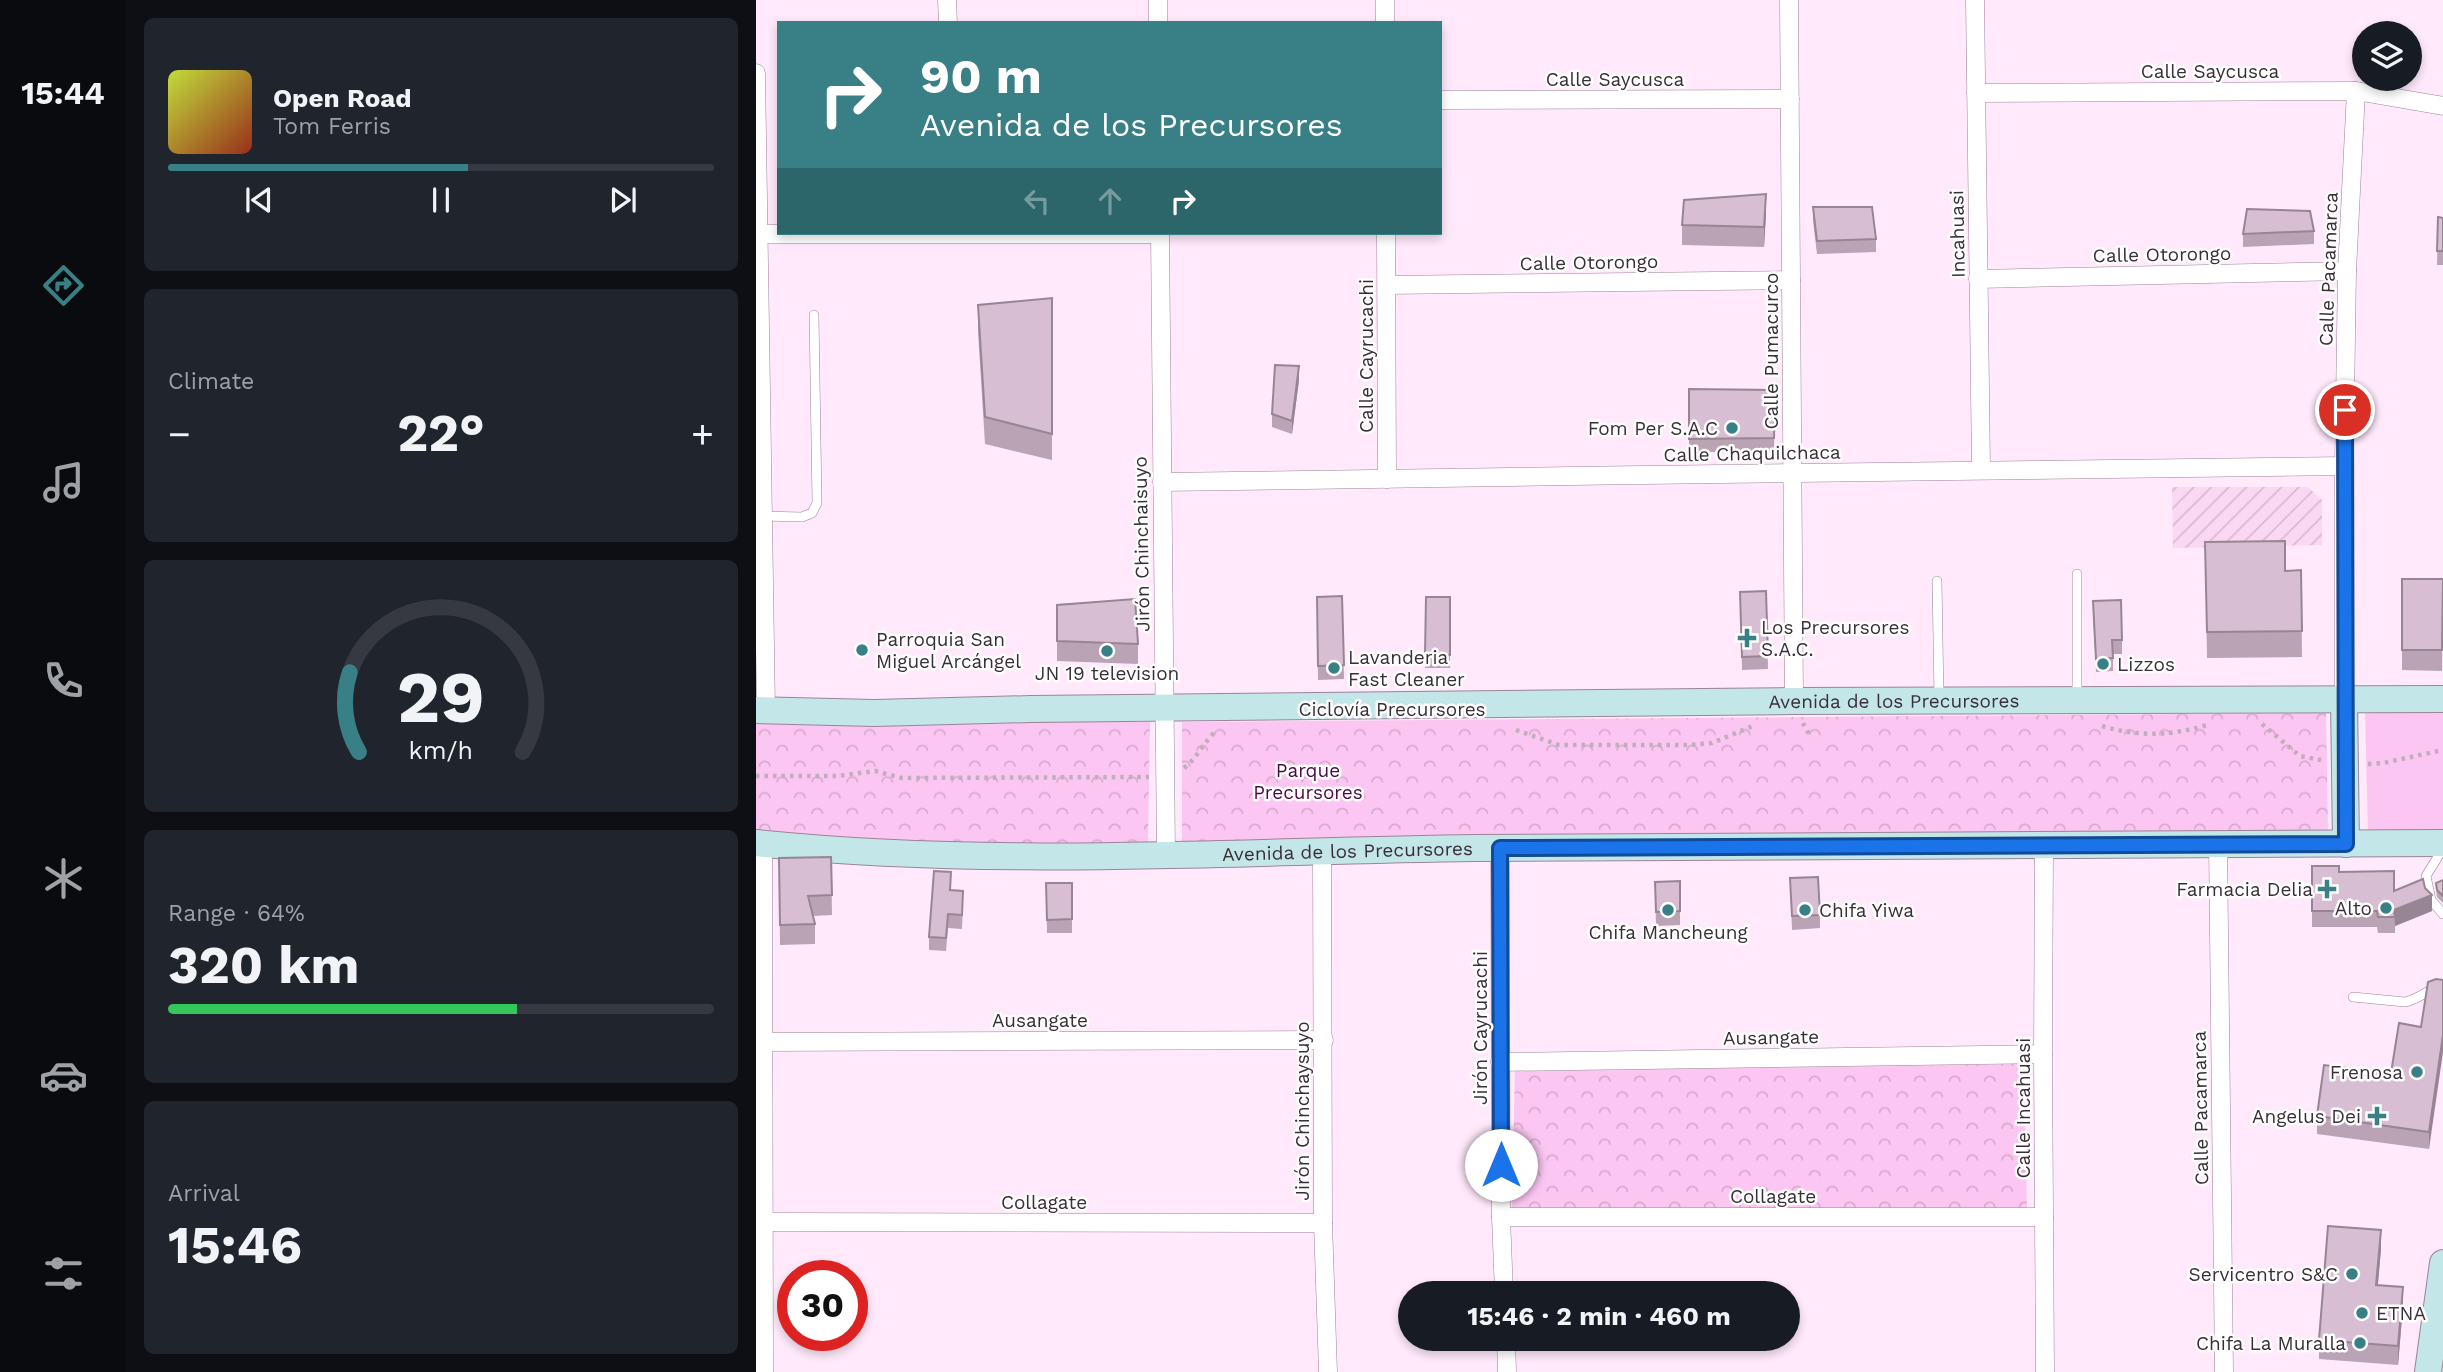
<!DOCTYPE html>
<html lang="en">
<head>
<meta charset="utf-8">
<style>
  body { margin:0; font-family:"Work Sans",sans-serif; background:#20242c; color:#f1f3f6; height:100vh; display:flex; flex-direction:column; font-size:26px; white-space:nowrap }
  * { box-sizing:border-box; margin:0 }
  p { font-size:23px; color:#9ea1a6 }
  .icon { flex:none; width:38px; height:38px; fill:none; stroke:currentColor; stroke-width:2; stroke-linecap:round; stroke-linejoin:round }
  .map { position:relative; flex:1; overflow:hidden }
  .details { display:flex; flex-direction:column; gap:18px; padding:18px; background:#0d0f14; width:630px }
  .details>* { flex:none }
  .top-card { position:absolute; left:21px; top:21px; width:665px; height:214px; border-radius:0px; box-shadow:0 4px 10px #0003; background:#388085; color:#fff; overflow:hidden }
  .buttons { position:absolute; left:1596px; top:21px; display:grid; gap:14px }
  .buttons a { display:grid; place-items:center; width:70px; height:70px; border-radius:50%; background:#171b24; box-shadow:0 4px 10px #0003; font-size:35px }
  .speed { position:absolute; left:21px; top:1260px; display:flex; gap:14px; font-size:35px; font-weight:700; text-align:center }
  .speed>* { display:grid; place-content:center; width:91px; height:91px; border-radius:50%; background:#171b24; box-shadow:0 4px 10px #0003; line-height:1 }
  .speed .limit { border:10px solid #d22; background:#fff; color:#111 }
  .pin { position:absolute; display:grid; place-items:center; width:60px; height:60px; color:#fff; margin:-30px; border:4px solid #fff; border-radius:50%; box-shadow:0 2px 7px #0007 }
  .me { position:absolute; width:77px; margin:-38px; rotate:0deg; stroke-linejoin:round; filter:drop-shadow(0 0 5px #0008) }
  .turn { display:flex; align-items:center; gap:24px; height:147px; padding:0 28px; font-size:32px }
  .turn .icon { width:91px; height:91px; stroke-width:2.5 }
  .turn b { display:block; font-size:49px; line-height:60px }
  .lanes { display:flex; align-items:center; height:66px; padding:0 28px; background:#0003; justify-content:center; gap:35px; direction:ltr }
  .lanes .off { opacity:.35 }
  .big { font-size:52px; font-weight:700; line-height:1.1 }
  .details .widget { flex:1; display:flex; flex-direction:column; justify-content:center; gap:10px; min-width:0; padding:0 24px; border-radius:10px; background:#20242c }
  .details .dial { align-items:center; gap:0 }
  .dial svg { height:182px; overflow:visible; fill:none; stroke:#363941; stroke-width:7; stroke-linecap:round; text-anchor:middle }
  .dial text { fill:#f1f3f6; stroke:none }
  .song { display:flex; align-items:center; gap:21px }
  .cover { width:84px; height:84px; border-radius:10px; background:linear-gradient(135deg,hsl(70 70% 55%),hsl(10 70% 35%)) }
  .played { height:7px; border-radius:4px; background:linear-gradient(90deg,#388085 55%,#363941 55%) }
  .keys { display:flex; justify-content:space-around; direction:ltr }
  .heat { display:flex; justify-content:space-between; align-items:center; font-size:38px; direction:ltr }
  .charge { height:10px; border-radius:5px; background:linear-gradient(90deg,#34c759 64%,#363941 0) }
  .trip { position:absolute; left:642px; top:1281px; width:402px; height:70px; border-radius:35px; background:#171b24; box-shadow:0 4px 10px #0003; font-weight:700; line-height:70px; text-align:center }
  main { display:flex; flex:1; min-height:0 }
  .dock { display:flex; flex-direction:column; width:126px; justify-content:space-around; align-items:center; background:#090b0e; color:#9ea1a6 }
  .dock .icon { width:49px; height:49px }
  .dock .selected { color:#388085 }
  .dock b { font-size:32px; color:#f1f3f6 }
  .map>svg:first-child { display:block }
  .industrial { fill:url(#industrial-furrows) }
  .grass { fill:#fbc6f1 }
  .park { fill:url(#park-crowns) }
  .lines { fill:none; stroke-linecap:round; stroke-linejoin:round }
  .lane-casing { stroke:#9c8497; stroke-width:10 }
  .street-casing { stroke:#9c8497; stroke-width:19 }
  .secondary-casing { stroke:#9c8497; stroke-width:28 }
  .path { stroke:#c0aebc; stroke-width:4.5; stroke-dasharray:3.5 5; stroke-linecap:butt }
  .lane { stroke:#fff; stroke-width:9 }
  .street { stroke:#fff; stroke-width:18 }
  .secondary { stroke:#c3e6e9; stroke-width:26 }
  .wall { fill:#baa3b5 }
  .shaded-wall { fill:#978594 }
  .building { fill:#d8bed3; stroke:#978594; stroke-width:2 }
  .route-casing { stroke:#114b97; stroke-width:18 }
  .route { stroke:#1a73e8; stroke-width:12 }
  .poi-dot { fill:#388085; stroke:#fefefe; stroke-width:2.5 }
  .labels { text-anchor:middle; stroke-width:5; stroke-linejoin:round; paint-order:stroke }
  .street-label { font-size:19px; fill:#392f37; stroke:#fefefe }
  .poi-label { font-size:19px; fill:#392f37; stroke:#fefefe; text-anchor:end }
  .park-label { font-size:19px; fill:#460b40; stroke:#fefefe }
</style>
</head>
<body>
<main>
<nav class="dock">
<b>15:44</b>
<svg class="icon selected" aria-label="directions" viewBox="0 0 24 24"><path d="M12 3l9 9-9 9-9-9zM9 14v-3h6M13 9l2 2-2 2"/></svg>
<svg class="icon" aria-label="music" viewBox="0 0 24 24"><path d="M9 18V5l10-2v13"/><circle cx="6" cy="18" r="3"/><circle cx="16" cy="16" r="3"/></svg>
<svg class="icon" aria-label="phone" viewBox="0 0 24 24"><path d="M5 4h4l2 5-3 2q2 4 5 5l2-3 5 2v4C11 20 4 13 5 4z"/></svg>
<svg class="icon" aria-label="climate" viewBox="0 0 24 24"><path d="M12 3v18M4 7l16 10M4 17L20 7"/></svg>
<svg class="icon" aria-label="car" viewBox="0 0 24 24"><path d="M5 17H2v-5l4-1 3-4h7l3 4 3 1v5h-3M9 17h6M6 11h13"/><circle cx="7" cy="17" r="2"/><circle cx="17" cy="17" r="2"/></svg>
<svg class="icon" aria-label="filters" viewBox="0 0 24 24"><path d="M4 7h16M4 17h16"/><circle cx="9" cy="7" r="2"/><circle cx="15" cy="17" r="2"/></svg>
</nav>
<section class="details">
<div class="widget">
<div class="song"><i class="cover"></i><div><b>Open Road</b><p>Tom Ferris</p></div></div>
<div class="played"></div>
<div class="keys"><svg class="icon" aria-label="previous" viewBox="0 0 24 24"><path d="M18 5L8 12l10 7zM5 5v14"/></svg><svg class="icon" aria-label="pause" viewBox="0 0 24 24"><path d="M8 5v14M16 5v14"/></svg><svg class="icon" aria-label="next" viewBox="0 0 24 24"><path d="M6 5l10 7-10 7zM19 5v14"/></svg></div>
</div>
<div class="widget"><p>Climate</p>
<div class="heat"><a>−</a><b class="big">22°</b><a>+</a></div>
</div>
<div class="widget dial"><svg viewBox="0 0 100 80">
<path d="M14 69A42 42 0 1 1 86 69"/>
<path d="M14 69A42 42 0 0 1 10 34" stroke="#388085"/>
<text x="50" y="56" font-size="32" font-weight="700">29</text>
<text x="50" y="72" font-size="11">km/h</text>
</svg></div>
<div class="widget"><p>Range · 64%</p><b class="big">320 km</b><div class="charge"></div></div>
<div class="widget"><p>Arrival</p><b class="big">15:46</b></div>
</section>
<div class="map">
<svg width="1687" height="1372" viewBox="0 0 1687 1372">
  <defs>
    <pattern id="industrial-furrows" width="10" height="10" patternUnits="userSpaceOnUse" patternTransform="scale(1.75)"><rect width="10" height="10" fill="#fad8f3"/><path d="M-1 1l2-2M0 10L10 0M9 11l2-2" fill="none" stroke="#d7bad1"/></pattern>
    <pattern id="park-crowns" width="20" height="18" patternUnits="userSpaceOnUse" patternTransform="scale(1.75)"><rect width="20" height="18" fill="#fbc6f1"/><path d="M2 6a3 3 0 1 1 6 0M12 15a3 3 0 1 1 6 0" fill="none" stroke="#d8aacf"/></pattern>
  </defs>
  <rect width="100%" height="100%" fill="#ffe9fa"/>
  <path class="industrial" d="M1416,487h136l14,13v45l-149,3z"/>
  <path class="grass" d="M1609,711l78,1v119l-75,2z"/>
  <g class="park">
    <path d="M1570,713l2,120 -1146,10v-121z"/>
    <path d="M0,722h394l-2,122 -132,1 -260,-8z"/>
    <path d="M1268,1064l3,146 -515,-2 3,-137z"/>
  </g>
  <g class="lines">
    <g class="lane-casing">
      <g id="lane">
        <path d="M6,516l40,1 10,-4 5,-10 -3,-188"/>
        <path d="M1321,574v124"/>
        <path d="M1181,581l2,117"/>
        <path d="M1683,855l-13,21 5,24 12,14"/>
        <path d="M1597,997l52,5c15,-3 22,-14 38,-14"/>
      </g>
    </g>
    <g class="street-casing">
      <g id="street">
        <path d="M191,0l1,23"/>
        <path d="M402,0v23"/>
        <path d="M629,0v23"/>
        <path d="M1033,0l5,701"/>
        <path d="M1219,0l6,468"/>
        <path d="M0,73l10,638"/>
        <path d="M1220,93l380,-2 87,15"/>
        <path d="M684,100l350,-1"/>
        <path d="M404,233l6,621"/>
        <path d="M630,233l1,246"/>
        <path d="M2,234h402"/>
        <path d="M1222,279l369,-8"/>
        <path d="M631,285l404,-5"/>
        <path d="M406,482c394,-5 788,-13 1182,-16"/>
        <path d="M1588,701v-235l3,-195 9,-180"/>
        <path d="M7,843l1,529"/>
        <path d="M1288,844l-1,210 2,318"/>
        <path d="M1462,844l6,528"/>
        <path d="M744,847l1,370 3,76"/>
        <path d="M566,850l1,373 5,149"/>
        <path d="M0,1042l568,-2"/>
        <path d="M744,1062l543,-8"/>
        <path d="M745,1217h543"/>
        <path d="M8,1222l559,1"/>
        <path d="M750,1339l1,33"/>
      </g>
    </g>
    <g class="secondary-casing">
      <g id="secondary">
        <path d="M1588,701l2,143"/>
        <path id="s1" d="M0,710l118,3 157,-4 763,-8 649,-2"/>
        <path id="s2" d="M0,843c239,25 480,8 720,5 322,-4 645,-1 967,-5"/>
        <path d="M1672,1372l15,-109"/>
      </g>
    </g>
    <g class="path">
      <path d="M1047,723l8,15"/>
      <path d="M1506,724l38,32 21,4"/>
      <path d="M1346,726c38,11 67,10 105,-1"/>
      <path d="M760,730l43,15h129l24,-2 41,-17"/>
      <path d="M1612,764l15,-1 60,-13"/>
      <path d="M428,768c13,-10 20,-26 33,-38"/>
      <path d="M0,776h82l37,-5 27,7 247,-1"/>
    </g>
    <use href="#lane" class="lane"/>
    <use href="#street" class="street"/>
    <use href="#secondary" class="secondary"/>
  </g>
  <g class="wall">
    <path d="M1057,207l63,32v13l-59,2 -4,-33z"/>
    <path d="M1010,214l-2,33 -82,-2v-20z"/>
    <path d="M1682,217l5,1v47h-6z"/>
    <path d="M1558,231v13l-71,3v-13z"/>
    <path d="M296,298v162l-67,-16 -7,-112v-27z"/>
    <path d="M543,380l-7,54 -20,-7v-13z"/>
    <path d="M933,389l86,1 -1,62h-85z"/>
    <path d="M1449,542l80,29 16,-1 1,87 -95,1z"/>
    <path d="M1646,579h41l-1,92 -40,-1z"/>
    <path d="M1010,591l2,78 -26,1 -2,-78z"/>
    <path d="M586,596l2,83 -26,1 -1,-83z"/>
    <path d="M670,597h24v71h-25z"/>
    <path d="M301,605l81,39v20l-81,-3z"/>
    <path d="M1337,614l29,26v14h-9v17l-17,1z"/>
    <path d="M75,857l1,58 -19,1 2,8v20l-35,1 -1,-87z"/>
    <path d="M1556,866l27,6 55,19 38,20 -37,15v7h-17l-1,-6h-65z"/>
    <path d="M1034,878l30,37v13l-28,2z"/>
    <path d="M1687,880v23l-6,-6 -1,-7v-7z"/>
    <path d="M924,881v44l-24,1 -1,-44z"/>
    <path d="M290,883h26v50h-25z"/>
    <path d="M195,891l12,14 -1,24 -14,-1 -2,23 -17,-1v-13z"/>
    <path d="M1680,979l-7,170 -112,-15v-18l74,-43 30,-46z"/>
    <path d="M1625,1249l-3,36 25,21 -5,59 -79,-6v-19z"/>
  </g>
  <g class="shaded-wall">
    <path d="M1010,194v20l-2,33v-20z"/>
    <path d="M543,366v14l-7,54v-13z"/>
    <path d="M1676,895v16l-37,15 -1,-16z"/>
    <path d="M1687,1035v17l-14,97v-17z"/>
    <path d="M1625,1230v19l-5,55v-19z"/>
    <path d="M1647,1287v19l-5,59v-19z"/>
  </g>
  <g class="building">
    <path d="M1010,194l-2,33 -82,-2 2,-25z"/>
    <path d="M1057,207h59l4,32 -59,2z"/>
    <path d="M1491,209l63,2 4,20 -71,3z"/>
    <path d="M1682,217l5,1v33h-6z"/>
    <path d="M296,298v136l-67,-17 -7,-112z"/>
    <path d="M519,365l24,1 -7,55 -20,-7z"/>
    <path d="M933,389l86,1 -1,48 -85,1z"/>
    <path d="M1529,541v30l16,-1 1,61 -95,1 -2,-90z"/>
    <path d="M1646,579h41l-1,71h-40z"/>
    <path d="M1010,591l2,65 -26,1 -2,-65z"/>
    <path d="M586,596l2,69 -26,1 -1,-69z"/>
    <path d="M670,597h24v58h-25z"/>
    <path d="M379,599l3,45 -81,-3v-36z"/>
    <path d="M1365,600l1,40h-10l1,18 -17,1 -3,-58z"/>
    <path d="M75,857l1,38 -24,1 7,28 -35,1 -1,-67z"/>
    <path d="M1556,866h27v6l55,-1v20l29,-12 2,9 7,7 -38,15 1,7h-17l-1,-6h-65z"/>
    <path d="M178,871l17,1 -1,18 13,1 -1,24 -14,-1 -2,24 -17,-1z"/>
    <path d="M1062,877l2,38 -28,1 -2,-38z"/>
    <path d="M1687,880v16l-6,-6 -1,-7z"/>
    <path d="M924,881v30l-24,1 -1,-30z"/>
    <path d="M290,883h26v36l-25,1z"/>
    <path d="M1680,979l7,1v55l-14,97 -112,-16 7,-51 67,8 8,-50 22,4 7,-45z"/>
    <path d="M1572,1226l53,4 -5,55 27,2 -5,59 -79,-6z"/>
  </g>
  <g class="lines">
    <g class="route-casing">
      <path id="route" d="M745,1165l-1,-317 846,-4 -1,-434"/>
    </g>
    <use href="#route" class="route"/>
  </g>
  <g class="poi-dot">
    <circle cx="976" cy="428" r="7"/>
    <path d="M987.5 627.5h7v7h7v7h-7v7h-7v-7h-7v-7h7z"/>
    <circle cx="106" cy="650" r="7"/>
    <circle cx="351" cy="651" r="7"/>
    <circle cx="1347" cy="664" r="7"/>
    <circle cx="578" cy="668" r="7"/>
    <path d="M1567.5 878.5h7v7h7v7h-7v7h-7v-7h-7v-7h7z"/>
    <circle cx="1630" cy="908" r="7"/>
    <circle cx="912" cy="910" r="7"/>
    <circle cx="1049" cy="910" r="7"/>
    <circle cx="1661" cy="1072" r="7"/>
    <path d="M1617.5 1105.5h7v7h7v7h-7v7h-7v-7h-7v-7h7z"/>
    <circle cx="1596" cy="1274" r="7"/>
    <circle cx="1606" cy="1313" r="7"/>
    <circle cx="1604" cy="1343" r="7"/>
  </g>
  <g class="labels">
    <g class="street-label">
      <text x="1454" y="78">Calle Saycusca</text>
      <text x="859" y="86">Calle Saycusca</text>
      <text transform="translate(1201 234) rotate(-91)" y="7">Incahuasi</text>
      <text transform="translate(1406 254) rotate(-1)" y="7">Calle Otorongo</text>
      <text transform="translate(833 262) rotate(-1)" y="7">Calle Otorongo</text>
      <text transform="translate(1572 269) rotate(-88)" y="7">Calle Pacamarca</text>
      <text transform="translate(1015 351) rotate(-90)" y="7">Calle Pumacurco</text>
      <text transform="translate(610 356) rotate(-90)" y="7">Calle Cayrucachi</text>
      <text transform="translate(996 453) rotate(-1)" y="7">Calle Chaquilchaca</text>
      <text transform="translate(385 544) rotate(-91)" y="7">Jirón Chinchaisuyo</text>
      <text dy="7" stroke="none"><textPath href="#s1" startOffset="1138">Avenida de los Precursores</textPath></text>
      <text x="636" y="716">Ciclovía Precursores</text>
      <text dy="7" stroke="none"><textPath href="#s2" startOffset="592">Avenida de los Precursores</textPath></text>
      <text x="284" y="1027">Ausangate</text>
      <text transform="translate(724 1028) rotate(-90)" y="7">Jirón Cayrucachi</text>
      <text transform="translate(1015 1037) rotate(-1)" y="7">Ausangate</text>
      <text transform="translate(1267 1108) rotate(-90)" y="7">Calle Incahuasi</text>
      <text transform="translate(1444 1108) rotate(-91)" y="7">Calle Pacamarca</text>
      <text transform="translate(546 1111) rotate(-90)" y="7">Jirón Chinchaysuyo</text>
      <text x="1017" y="1203">Collagate</text>
      <text x="288" y="1209">Collagate</text>
    </g>
    <g class="poi-label">
      <text x="962" y="435">Fom Per S.A.C</text>
      <text x="1005" y="634" text-anchor="start">Los Precursores<tspan x="1005" dy="22">S.A.C.</tspan></text>
      <text x="120" y="646" text-anchor="start">Parroquia San<tspan x="120" dy="22">Miguel Arcángel</tspan></text>
      <text x="592" y="664" text-anchor="start">Lavanderia<tspan x="592" dy="22">Fast Cleaner</tspan></text>
      <text x="1361" y="671" text-anchor="start">Lizzos</text>
      <text x="351" y="680" text-anchor="middle">JN 19 television</text>
      <text x="1557" y="896">Farmacia Delia</text>
      <text x="1616" y="915">Alto</text>
      <text x="1063" y="917" text-anchor="start">Chifa Yiwa</text>
      <text x="912" y="939" text-anchor="middle">Chifa Mancheung</text>
      <text x="1647" y="1079">Frenosa</text>
      <text x="1605" y="1123">Angelus Dei</text>
      <text x="1582" y="1281">Servicentro S&amp;C</text>
      <text x="1620" y="1320" text-anchor="start">ETNA</text>
      <text x="1590" y="1350">Chifa La Muralla</text>
    </g>
    <g class="park-label">
      <text x="552" y="777">Parque<tspan x="552" dy="22">Precursores</tspan></text>
    </g>
  </g>
</svg>
<div class="buttons">
<a><svg class="icon" aria-label="layers" viewBox="0 0 24 24"><path d="M12 4l9 5-9 5-9-5zM3 14l9 5 9-5"/></svg></a>
</div>
<div class="speed"><div class="limit">30</div></div>
<div class="pin" style="left:1589px;top:410px;background:#d93025"><svg class="icon" aria-label="arrive" viewBox="0 0 24 24"><path d="M6 21V4h12l-3 4 3 4H6"/></svg></div>
<svg class="me" style="left:745px;top:1165px" viewBox="-20 -20 40 40"><circle r="19" fill="#fff"/><path d="M0-13L10 11 0 6-10 11z" fill="#1a73e8"/></svg>
<div class="trip">15:46 · 2 min · 460 m</div>
<div class="top-card">
<div class="turn"><svg class="icon" aria-label="right" viewBox="0 0 24 24"><path d="M7 20v-9h11M14 6l5 5-5 5"/></svg><div><b>90 m</b>Avenida de los Precursores</div></div>
<div class="lanes"><svg class="icon off" aria-label="left" viewBox="0 0 24 24"><path d="M17 20v-9H6M10 6l-5 5 5 5"/></svg><svg class="icon off" aria-label="ahead" viewBox="0 0 24 24"><path d="M12 20V5M6 11l6-6 6 6"/></svg><svg class="icon" aria-label="right" viewBox="0 0 24 24"><path d="M7 20v-9h11M14 6l5 5-5 5"/></svg></div>
</div>
</div>
</main>
</body>
</html>
